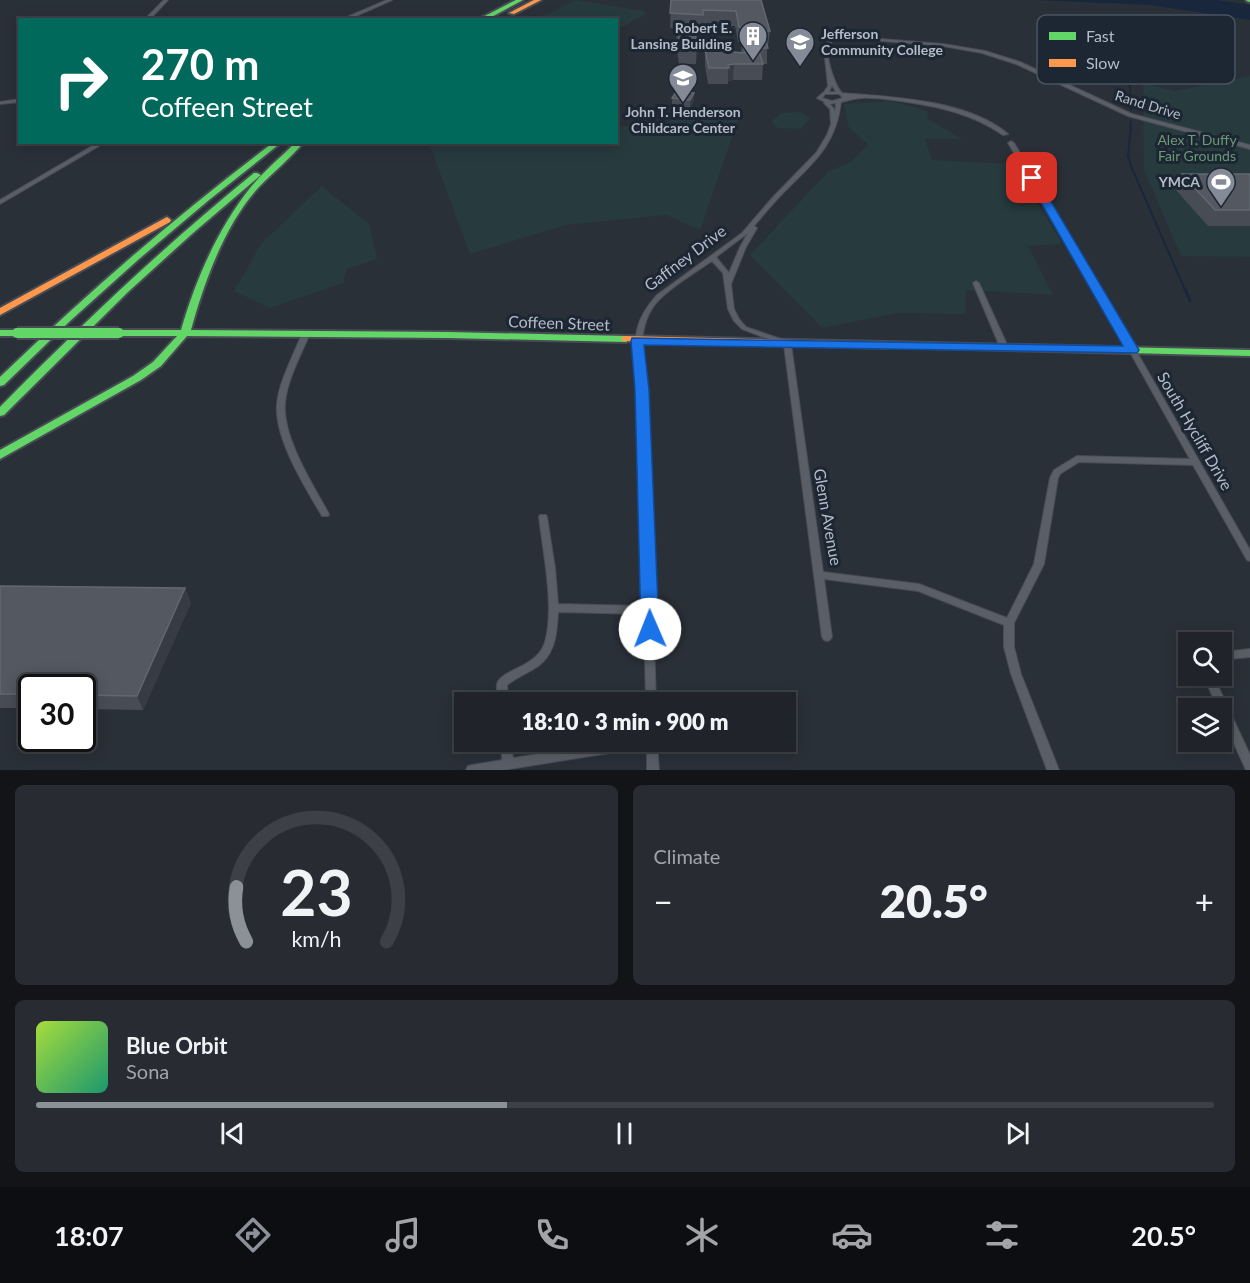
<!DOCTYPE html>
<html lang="en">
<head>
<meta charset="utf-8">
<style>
  body { margin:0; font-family:Lato,sans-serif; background:#282c32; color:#f1f3f6; height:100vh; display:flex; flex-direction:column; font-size:22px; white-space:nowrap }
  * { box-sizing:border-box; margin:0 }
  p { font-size:20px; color:#a2a4a8 }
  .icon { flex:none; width:33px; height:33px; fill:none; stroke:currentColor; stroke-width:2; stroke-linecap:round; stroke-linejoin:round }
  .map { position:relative; height:770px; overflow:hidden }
  .sheet { display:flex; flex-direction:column; gap:15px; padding:15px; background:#121417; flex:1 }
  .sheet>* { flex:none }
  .top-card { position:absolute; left:18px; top:18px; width:600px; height:126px; border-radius:0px; box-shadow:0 3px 15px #0003,0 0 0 2px #3d4147; background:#00695c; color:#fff; overflow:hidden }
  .buttons { position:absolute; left:1178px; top:632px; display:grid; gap:12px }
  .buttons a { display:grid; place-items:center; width:54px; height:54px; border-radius:0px; background:#20242a; box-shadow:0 3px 15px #0003,0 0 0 2px #3d4147; font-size:30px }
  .speed { position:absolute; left:18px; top:674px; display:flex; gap:12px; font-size:30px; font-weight:700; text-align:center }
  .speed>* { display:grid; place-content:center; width:78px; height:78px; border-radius:50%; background:#20242a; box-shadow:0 3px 15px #0003,0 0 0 2px #3d4147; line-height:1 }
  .speed .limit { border:3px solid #111; border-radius:9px; background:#fff; color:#111 }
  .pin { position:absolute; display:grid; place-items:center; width:51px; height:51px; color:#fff; margin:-26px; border-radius:12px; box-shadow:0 3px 9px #0006 }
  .me { position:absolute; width:66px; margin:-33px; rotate:359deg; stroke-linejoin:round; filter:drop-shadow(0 0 4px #0008) }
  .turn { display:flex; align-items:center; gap:21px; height:126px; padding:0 24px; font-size:27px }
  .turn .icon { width:78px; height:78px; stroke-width:2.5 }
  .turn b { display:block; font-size:42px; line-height:51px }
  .big { font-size:45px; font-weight:800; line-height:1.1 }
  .sheet .card { flex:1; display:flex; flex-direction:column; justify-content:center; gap:9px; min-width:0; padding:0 21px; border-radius:9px; background:#282c32 }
  .sheet .dial { align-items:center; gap:0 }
  .dial svg { height:156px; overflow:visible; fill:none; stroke:#3d4147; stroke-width:7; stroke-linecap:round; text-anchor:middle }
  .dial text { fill:#f1f3f6; stroke:none }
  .song { display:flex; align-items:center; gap:18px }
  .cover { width:72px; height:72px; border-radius:9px; background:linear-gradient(135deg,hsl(80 70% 55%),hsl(160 70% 35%)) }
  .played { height:6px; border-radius:3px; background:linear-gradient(90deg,#8c9099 40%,#3d4147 40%) }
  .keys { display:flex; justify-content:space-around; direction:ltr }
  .heat { display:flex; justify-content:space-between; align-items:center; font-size:33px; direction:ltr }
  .sheet .tiles { flex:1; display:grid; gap:15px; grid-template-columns:1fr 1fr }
  .card:last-child { grid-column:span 2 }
  .trip { position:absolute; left:454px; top:692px; width:342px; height:60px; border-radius:0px; background:#20242a; box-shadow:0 3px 15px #0003,0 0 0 2px #3d4147; font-weight:800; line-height:60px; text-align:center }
  .dock { display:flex; height:96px; justify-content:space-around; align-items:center; background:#0d0e11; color:#a2a4a8 }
  .dock .icon { width:42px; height:42px }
  .dock .selected { color:#8c9099 }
  .dock b { font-size:27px; color:#f1f3f6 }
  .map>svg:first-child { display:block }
  .green { fill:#273a3e }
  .water { fill:#19273c }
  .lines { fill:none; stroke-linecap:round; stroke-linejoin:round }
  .stream-far2 { stroke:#19273c; stroke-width:1.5 }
  .stream-far1 { stroke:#19273c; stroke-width:2 }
  .stream { stroke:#19273c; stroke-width:3 }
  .street-casing { stroke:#484c55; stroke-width:2 }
  .fast-casing { stroke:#484c55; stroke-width:4 }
  .slow-casing { stroke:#484c55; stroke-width:4 }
  .street { fill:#5a5e66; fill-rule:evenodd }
  .fast { fill:#63d668; fill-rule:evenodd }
  .slow { fill:#ff974d; fill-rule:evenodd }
  .fast-bridge-casing { stroke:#484c55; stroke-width:14; stroke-linecap:butt }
  .fast-bridge { stroke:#63d668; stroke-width:10 }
  .wall { fill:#474c55 }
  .shaded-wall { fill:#373c44 }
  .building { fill:#535861; stroke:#626872; stroke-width:1.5 }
  .route { fill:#1a73e8; stroke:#114b97; stroke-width:1.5 }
  .labels { text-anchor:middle; stroke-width:6; stroke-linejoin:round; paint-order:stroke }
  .far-poi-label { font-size:14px; font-weight:bold; fill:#b4bcc9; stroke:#1d2633; text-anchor:end }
  .far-street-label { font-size:14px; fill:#b4bcc9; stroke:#1d2633 }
  .far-park-label { font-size:14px; fill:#6b9a76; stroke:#1d2633 }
  .street-label { font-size:16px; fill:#b4bcc9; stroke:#1d2633 }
  .key { fill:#1d2633; stroke:#4a5360; stroke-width:1.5 }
  .key-label { font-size:16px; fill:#b4bcc9 }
</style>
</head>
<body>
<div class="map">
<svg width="1250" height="770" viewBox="0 0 1250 770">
  <rect width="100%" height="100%" fill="#2a3038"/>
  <g class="green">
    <path d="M576,0l68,11 2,3 -29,16 -1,-10 -78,-1z"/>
    <path d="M1250,76v181l-69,-1 -37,-86 -1,-87 32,8z"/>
    <path d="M890,101l37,10 1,8 34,20h-37l7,21 82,4 48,80 -34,2 25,49 -87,-5 -1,24 -68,-1 -75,15 -72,-73 78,-83 24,-11 16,-17 -19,-16 -5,-24z"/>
    <path d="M705,111l33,9 -38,110 -34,-15 -100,10 -96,29 -41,-111 187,-1 1,-16h34z"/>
    <path d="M800,112l11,6 -10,11 -23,-1 -7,-6 10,-9z"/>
    <path d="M322,186l47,38 8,35 -30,10 -4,14 -73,25 -36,-17 27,-47z"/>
  </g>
  <path class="water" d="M1036,0h180l34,5v15l-100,-15z"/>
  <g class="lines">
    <g class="stream-far2">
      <path d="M1114,76l16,10 1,24"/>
      <path d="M1130,127l1,-6"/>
    </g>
    <path class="stream-far1" d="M1131,126l-3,30 3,10 54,124"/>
    <path class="stream" d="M1185,289l5,12"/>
    <g class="street-casing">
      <g id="street">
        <path d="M164,0h4l-19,20h-5z"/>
        <path d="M387,0h5l-45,20h-7z"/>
        <path d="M831,35l112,9 42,7 35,11 112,52 118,31v4l-122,-33 -112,-52 -34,-11 -39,-7 -109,-9c-2,5 -5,9 -6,14 -1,10 7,35 14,42 51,4 126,7 166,41l-5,1c-29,-20 -62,-28 -96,-33 -13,-2 -26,-4 -38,-4 -9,-1 -19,2 -28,4 -5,43 -27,60 -56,89 -11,11 -21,23 -31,35l3,2 -11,19 -15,37 3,25 5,10 7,8 44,15 1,2 32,228 96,12 88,34 27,-54 16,-86 4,-8 23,-14 113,3 -110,-196 -72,-120 3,-2 3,2 72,120 164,287v11l-3,-1 -54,-95 -114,-3 -19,12 -2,4 -14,86 -30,59v24l7,27 38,96h-12l-36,-96 -7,-27v-22l-86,-34 -94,-12 8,58 -2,3 -3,1 -3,-1 -2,-3 -38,-292 -42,-16 -8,-8 -6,-12 -5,-36 -11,-12c-16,11 -35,22 -50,36 -27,24 -20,61 -16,93l10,312h-10l-2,-88 -86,-2c-1,23 -3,46 -26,58 -9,5 -17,9 -25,15l2,17h-10c-1,-5 -3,-14 -2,-18 4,-15 40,-16 48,-42 10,-35 -2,-89 -6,-125l1,-2h6l1,2 8,51 3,36 85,2c-1,-67 -3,-135 -4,-202 -1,-24 -8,-50 -2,-74 3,-14 11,-25 20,-35l85,-62 32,-37 42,-43 11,-18 4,-11 -1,-15 -6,-6 1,-1 -8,-4 7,-6 4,-6 -4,-37zM832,85l4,7h-7zM825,94h14l4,4 -11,3 -10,-3zM836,103l-1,9 -1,-3 -4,-5zM748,233l-8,14 -11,26 -13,-16z"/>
        <path d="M20,99v3l-20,2v-2z"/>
        <path d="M99,142h7l-106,62v-4z"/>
        <path d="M976,281l3,2 29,64 -1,2h-6l-1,-2 -27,-64z"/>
        <path d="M306,331l4,2c-9,22 -23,47 -25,70 -3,34 28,82 44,111l-1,2h-6c-17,-29 -48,-78 -45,-112 2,-23 17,-49 25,-71z"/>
        <path d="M1250,649v8l-29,3v-8z"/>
        <path d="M1203,675h10l37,80v15h-4l-25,-55v-7h-3z"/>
        <path d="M501,741h10l2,17 109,-17h35l2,29h-12v-23l-144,23h-37l2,-4 4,-1 30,-5z"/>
      </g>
    </g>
    <g class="fast-casing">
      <g id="fast">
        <path d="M516,0h7l-37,20h-9z"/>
        <path d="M1246,0h4v2l-3,-1z"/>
        <path d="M274,142h8l-73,58 -70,59 -69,62 -66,64 -4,1v-9c87,-84 177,-162 274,-235z"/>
        <path d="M296,142h8c-14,17 -31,30 -46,46 -34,38 -54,95 -67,142l257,2 178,4 5,3 -5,3 -178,-4 -261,-2 -26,30 -20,14 -141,79v-9l133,-74 20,-14 24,-26h-58l-5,-3 5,-3h62c15,-51 36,-100 69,-142 13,-16 31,-31 46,-46z"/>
        <path d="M254,173h3l4,2 -68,58 -65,59 -124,123 -4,1v-9c81,-82 164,-161 254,-234z"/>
        <path d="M0,330h17l5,3 -5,3h-17z"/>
        <path d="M886,342l364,8v6l-368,-9 -1,-2z"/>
      </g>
    </g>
    <g class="slow-casing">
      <g id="slow">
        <path d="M534,0h7l-27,14 -5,-1z"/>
        <path d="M167,217l4,3 -1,2 -170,93v-7z"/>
        <path d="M626,336l260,6 5,3 -5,3 -264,-7 -1,-2 1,-2z"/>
      </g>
    </g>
    <use href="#street" class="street"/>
    <use href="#fast" class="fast"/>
    <use href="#slow" class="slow"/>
    <g class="fast-bridge-casing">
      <path id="fast-bridge" d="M17,333h102"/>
    </g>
    <use href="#fast-bridge" class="fast-bridge"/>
  </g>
  <g class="wall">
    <path d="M671,0h90l9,31 -2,15h-1v18h-4l-1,16h-29l-5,1v3h-20l-3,-18v-16l36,2 1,-10h-4l-3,-16 -33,-1v5h-10l5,15 -1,19h-17l-3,-20 1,-15 -7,-1z"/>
    <path d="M694,93v7l-4,8 -18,-2v-8z"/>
    <path d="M1182,174h68v52h-42l-32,-36z"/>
    <path d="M0,586l185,2 6,15 -48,107 -61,-1v-22h-50v21h-32z"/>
  </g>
  <g class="shaded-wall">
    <path d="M734,64l-1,16 -5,1v-16z"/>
    <path d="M694,93v7l-4,8v-8z"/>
    <path d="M185,588l6,15 -48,107 -6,-14z"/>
  </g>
  <g class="building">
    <path d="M671,0h90l9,31h-8l6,17h-10l5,16h-29l-6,1 1,3h-20l-4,-18 40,3 -3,-11h7l-2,-15h-8l-3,-16 -33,-1v5l-33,-2z"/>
    <path d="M677,25h15v5h3l2,15h-17z"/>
    <path d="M676,92l18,1 -4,7 -18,-2z"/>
    <path d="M1182,174h68v36h-35z"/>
    <path d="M0,586l185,2 -48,108 -55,-1v-8h-50v7h-32z"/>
  </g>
  <path class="route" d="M1032,175l5,3 102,172 -2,3 -493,-8 5,45 10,239 -3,5 -6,2 -7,-2 -2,-5 -6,-239 -4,-49 1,-3 491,8 -96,-168z"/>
  <defs>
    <g id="building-pin" transform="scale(1.5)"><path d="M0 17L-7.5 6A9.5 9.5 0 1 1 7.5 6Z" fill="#848b96" stroke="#1d2633"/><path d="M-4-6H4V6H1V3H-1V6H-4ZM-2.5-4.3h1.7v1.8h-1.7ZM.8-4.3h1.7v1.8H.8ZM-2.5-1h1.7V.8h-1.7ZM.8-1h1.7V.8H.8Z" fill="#fff"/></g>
    <g id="university-pin" transform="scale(1.5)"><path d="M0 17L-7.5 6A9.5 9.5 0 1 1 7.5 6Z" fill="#848b96" stroke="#1d2633"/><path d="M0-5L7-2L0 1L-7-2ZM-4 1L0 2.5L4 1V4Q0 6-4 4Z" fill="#fff"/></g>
    <g id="school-pin" transform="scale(1.5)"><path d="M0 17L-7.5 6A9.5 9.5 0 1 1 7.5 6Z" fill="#848b96" stroke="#1d2633"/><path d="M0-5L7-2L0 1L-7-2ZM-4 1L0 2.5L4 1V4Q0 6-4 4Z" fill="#fff"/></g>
    <g id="stadium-pin" transform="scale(1.5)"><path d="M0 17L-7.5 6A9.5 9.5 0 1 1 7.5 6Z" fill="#848b96" stroke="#1d2633"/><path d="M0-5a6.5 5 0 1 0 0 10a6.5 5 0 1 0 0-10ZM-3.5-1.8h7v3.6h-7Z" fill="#fff"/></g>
  </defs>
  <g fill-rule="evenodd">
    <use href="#building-pin" x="753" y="36"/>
    <use href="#university-pin" x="800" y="42"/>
    <use href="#school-pin" x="683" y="78"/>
    <use href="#stadium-pin" x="1221" y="182"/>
  </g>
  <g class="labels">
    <g class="far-poi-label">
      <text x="732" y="33">Robert E.<tspan x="732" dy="16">Lansing Building</tspan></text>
      <text x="821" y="39" text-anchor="start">Jefferson<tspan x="821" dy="16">Community College</tspan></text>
      <text x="683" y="117" text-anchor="middle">John T. Henderson<tspan x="683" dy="16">Childcare Center</tspan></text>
      <text x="1200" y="187">YMCA</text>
    </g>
    <g class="far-street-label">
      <text transform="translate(1148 105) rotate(17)" y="5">Rand Drive</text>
    </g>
    <g class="far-park-label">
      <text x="1197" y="145">Alex T. Duffy<tspan x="1197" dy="16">Fair Grounds</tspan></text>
    </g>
    <g class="street-label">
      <text transform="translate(685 258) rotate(-37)" y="6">Gaffney Drive</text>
      <text transform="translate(559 323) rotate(2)" y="6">Coffeen Street</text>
      <text transform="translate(1195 431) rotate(60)" y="6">South Hycliff Drive</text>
      <text transform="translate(828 517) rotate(80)" y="6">Glenn Avenue</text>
    </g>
  </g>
  <rect x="1037" y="15" width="198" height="69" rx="9" class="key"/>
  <rect x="1049" y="32" width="27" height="8" fill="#63d668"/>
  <rect x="1049" y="59" width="27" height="8" fill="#ff974d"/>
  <g class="key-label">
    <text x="1086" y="42">Fast</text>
    <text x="1086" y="69">Slow</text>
  </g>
</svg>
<div class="buttons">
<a><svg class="icon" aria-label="search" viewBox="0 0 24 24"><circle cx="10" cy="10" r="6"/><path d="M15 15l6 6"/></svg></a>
<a><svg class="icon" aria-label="layers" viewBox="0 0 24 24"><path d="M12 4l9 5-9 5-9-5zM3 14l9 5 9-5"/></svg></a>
</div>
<div class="speed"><div class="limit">30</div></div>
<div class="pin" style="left:1032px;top:178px;background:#d93025"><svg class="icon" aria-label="arrive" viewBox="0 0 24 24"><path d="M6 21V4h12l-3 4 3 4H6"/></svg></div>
<svg class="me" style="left:650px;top:629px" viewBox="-20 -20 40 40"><circle r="19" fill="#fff"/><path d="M0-13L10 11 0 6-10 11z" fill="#1a73e8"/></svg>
<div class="trip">18:10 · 3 min · 900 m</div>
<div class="top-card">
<div class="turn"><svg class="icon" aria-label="right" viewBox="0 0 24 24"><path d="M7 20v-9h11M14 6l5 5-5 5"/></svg><div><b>270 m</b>Coffeen Street</div></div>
</div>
</div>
<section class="sheet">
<div class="tiles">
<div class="card dial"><svg viewBox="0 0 100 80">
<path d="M14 69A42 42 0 1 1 86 69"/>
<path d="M14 69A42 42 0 0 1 9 41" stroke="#8c9099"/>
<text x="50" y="56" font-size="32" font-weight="700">23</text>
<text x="50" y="72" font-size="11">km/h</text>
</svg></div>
<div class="card"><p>Climate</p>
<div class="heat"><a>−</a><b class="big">20.5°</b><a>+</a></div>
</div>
<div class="card">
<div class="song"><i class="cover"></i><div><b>Blue Orbit</b><p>Sona</p></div></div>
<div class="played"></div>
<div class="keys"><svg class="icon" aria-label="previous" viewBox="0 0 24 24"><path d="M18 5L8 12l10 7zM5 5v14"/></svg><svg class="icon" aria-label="pause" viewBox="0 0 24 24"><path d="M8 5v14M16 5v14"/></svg><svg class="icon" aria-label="next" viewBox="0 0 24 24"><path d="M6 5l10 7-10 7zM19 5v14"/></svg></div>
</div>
</div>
</section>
<nav class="dock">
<b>18:07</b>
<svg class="icon selected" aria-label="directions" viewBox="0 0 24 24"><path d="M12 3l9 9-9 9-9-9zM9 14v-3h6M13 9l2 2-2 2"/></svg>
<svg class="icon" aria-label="music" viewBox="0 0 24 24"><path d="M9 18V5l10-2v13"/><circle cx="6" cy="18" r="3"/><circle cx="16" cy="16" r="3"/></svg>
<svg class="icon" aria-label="phone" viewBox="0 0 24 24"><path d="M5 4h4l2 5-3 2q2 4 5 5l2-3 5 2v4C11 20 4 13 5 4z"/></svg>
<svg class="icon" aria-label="climate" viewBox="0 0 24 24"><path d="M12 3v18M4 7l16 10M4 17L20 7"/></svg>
<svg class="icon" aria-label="car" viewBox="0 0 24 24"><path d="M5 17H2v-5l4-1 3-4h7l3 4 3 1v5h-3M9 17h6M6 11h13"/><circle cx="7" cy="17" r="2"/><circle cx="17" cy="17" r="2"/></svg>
<svg class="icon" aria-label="filters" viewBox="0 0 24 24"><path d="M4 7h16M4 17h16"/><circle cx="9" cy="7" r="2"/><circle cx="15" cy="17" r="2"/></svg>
<b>20.5°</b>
</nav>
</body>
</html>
